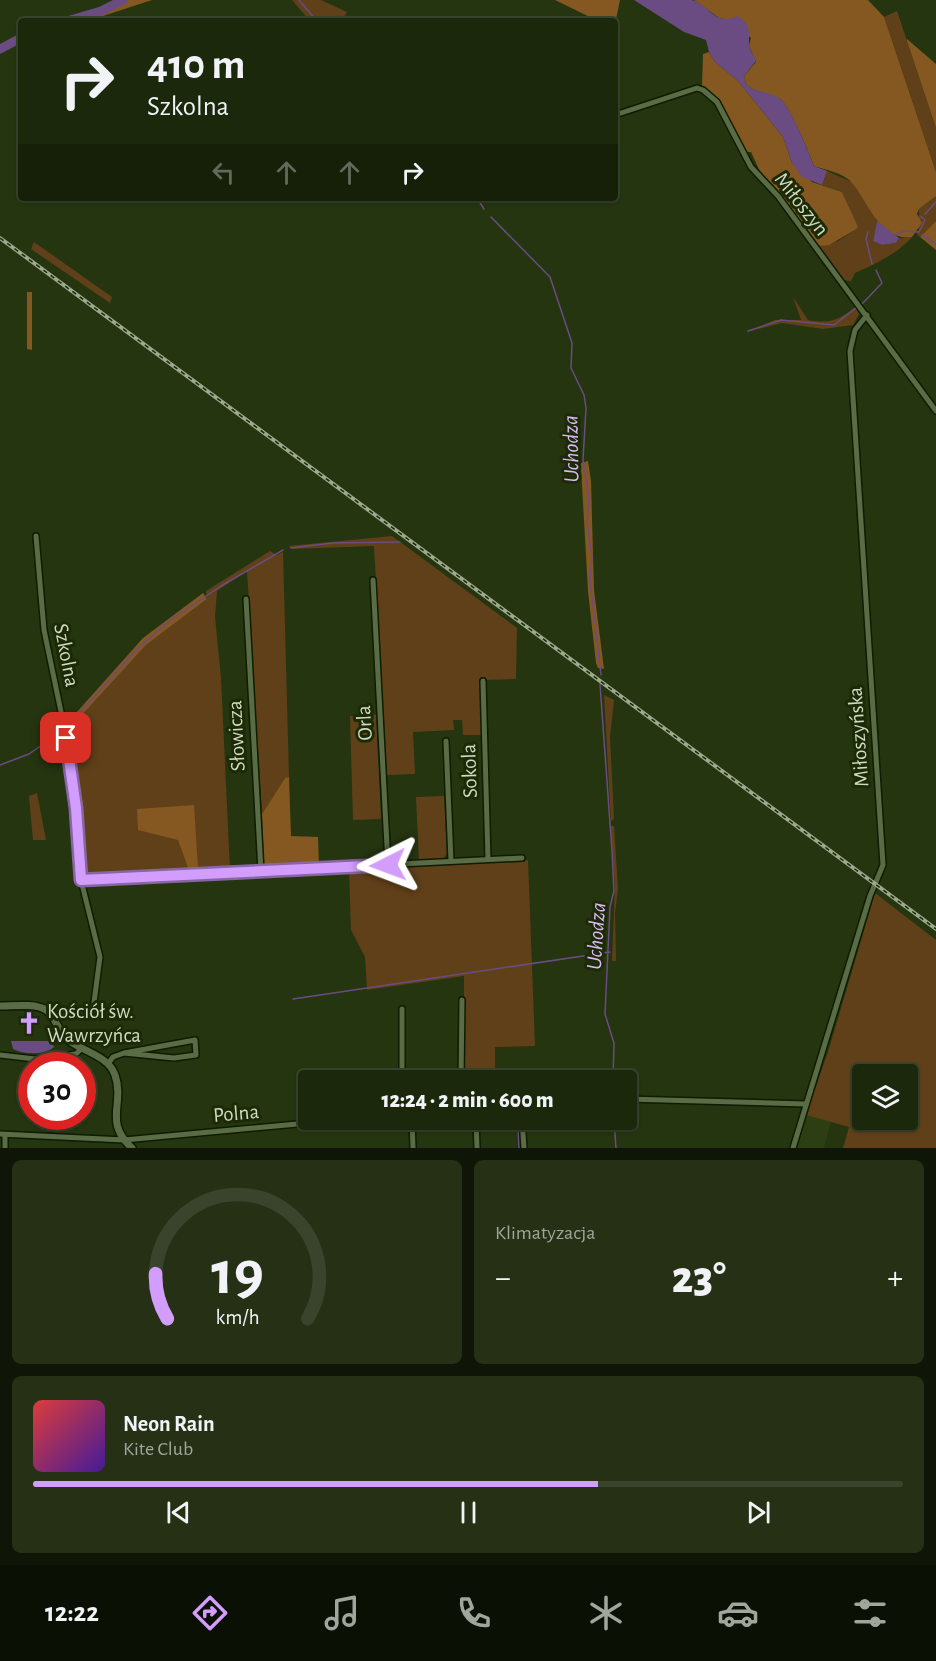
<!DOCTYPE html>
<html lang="pl">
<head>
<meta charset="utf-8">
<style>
  body { margin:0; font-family:"Alegreya Sans",sans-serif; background:#253015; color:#f1f3f6; height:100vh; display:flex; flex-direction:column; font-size:22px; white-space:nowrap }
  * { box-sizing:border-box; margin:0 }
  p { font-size:20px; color:#a0a69d }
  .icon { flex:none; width:33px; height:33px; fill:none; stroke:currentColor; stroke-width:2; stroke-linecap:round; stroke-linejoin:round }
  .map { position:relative; height:1148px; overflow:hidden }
  .details { display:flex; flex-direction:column; gap:12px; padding:12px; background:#0f1607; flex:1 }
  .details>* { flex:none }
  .guide { position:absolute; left:18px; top:18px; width:600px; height:183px; border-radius:6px; box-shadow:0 2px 4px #0004,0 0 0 2px #3a442d; background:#1c280c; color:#f1f3f6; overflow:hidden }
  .tools { position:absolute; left:852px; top:1064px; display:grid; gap:12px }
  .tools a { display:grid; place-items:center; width:66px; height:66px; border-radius:6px; background:#1c280c; box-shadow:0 2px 4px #0004,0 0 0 2px #3a442d; font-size:30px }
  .speed { position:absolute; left:18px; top:1052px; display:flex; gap:12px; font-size:30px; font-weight:700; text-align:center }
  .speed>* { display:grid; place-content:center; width:78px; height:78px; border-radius:50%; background:#1c280c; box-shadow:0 2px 4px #0004,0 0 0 2px #3a442d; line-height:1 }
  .speed .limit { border:9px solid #d22; background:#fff; color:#111 }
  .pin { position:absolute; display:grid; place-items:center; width:51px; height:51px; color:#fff; margin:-26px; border-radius:12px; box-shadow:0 3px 9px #0006 }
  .me { position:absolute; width:66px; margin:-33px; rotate:267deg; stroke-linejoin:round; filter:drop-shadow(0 0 4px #0008) }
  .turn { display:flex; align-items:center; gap:21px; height:126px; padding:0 30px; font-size:27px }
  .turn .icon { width:78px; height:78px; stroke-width:2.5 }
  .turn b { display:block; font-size:42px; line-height:51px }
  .lanes { display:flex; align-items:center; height:57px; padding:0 30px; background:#0003; justify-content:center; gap:30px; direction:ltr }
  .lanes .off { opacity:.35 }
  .big { font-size:45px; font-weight:800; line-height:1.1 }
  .details .card { flex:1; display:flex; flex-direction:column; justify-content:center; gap:9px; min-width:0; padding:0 21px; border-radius:9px; background:#253015 }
  .details .dial { align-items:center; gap:0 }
  .dial svg { height:156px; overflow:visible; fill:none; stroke:#3a442d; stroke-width:7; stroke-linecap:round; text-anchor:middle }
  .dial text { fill:#f1f3f6; stroke:none }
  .song { display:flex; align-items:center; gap:18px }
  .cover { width:72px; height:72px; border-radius:9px; background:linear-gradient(135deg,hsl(0 70% 55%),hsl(260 70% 35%)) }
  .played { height:6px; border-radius:3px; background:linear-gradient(90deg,#d29dfd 65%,#3a442d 65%) }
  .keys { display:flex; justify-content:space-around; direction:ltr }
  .heat { display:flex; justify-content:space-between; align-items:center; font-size:33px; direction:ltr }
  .details .tiles { flex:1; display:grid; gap:12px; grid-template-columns:1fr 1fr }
  .card:last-child { grid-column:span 2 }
  .trip { position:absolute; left:298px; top:1070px; width:339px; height:60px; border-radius:6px; background:#1c280c; box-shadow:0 2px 4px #0004,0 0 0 2px #3a442d; font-weight:800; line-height:60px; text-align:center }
  .dock { display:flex; height:96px; justify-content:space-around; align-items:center; background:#0b1005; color:#a0a69d }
  .dock .icon { width:42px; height:42px }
  .dock .current { color:#d29dfd }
  .dock b { font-size:27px; color:#f1f3f6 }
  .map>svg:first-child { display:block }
  .built { fill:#2c3e12 }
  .green { fill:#604019; fill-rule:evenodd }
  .forest { fill:#845820 }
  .water { fill:#6a4c82 }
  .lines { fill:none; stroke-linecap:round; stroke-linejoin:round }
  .stream { stroke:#6a4c82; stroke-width:1.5 }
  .river { stroke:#6a4c82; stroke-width:9 }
  .minor-casing { stroke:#0e1c00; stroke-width:8 }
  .tertiary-casing { stroke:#0e1c00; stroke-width:10 }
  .minor { stroke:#5a6c46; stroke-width:5 }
  .tertiary { stroke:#5a6c46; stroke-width:7 }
  .rail-casing { stroke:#9da98f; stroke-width:4 }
  .rail { stroke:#1c2b05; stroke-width:1.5; stroke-dasharray:4.5; stroke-linecap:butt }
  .route-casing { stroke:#8866a4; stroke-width:15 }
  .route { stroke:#d29dfd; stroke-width:10 }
  .labels { text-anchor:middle; stroke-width:6; stroke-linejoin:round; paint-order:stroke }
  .street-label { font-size:21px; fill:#d0dac5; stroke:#1c2b05 }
  .poi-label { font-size:21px; fill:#d0dac5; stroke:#1c2b05; text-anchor:start }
  .water-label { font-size:22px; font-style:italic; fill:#dcb9fa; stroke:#1c2b05 }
</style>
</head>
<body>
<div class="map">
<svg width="936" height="1148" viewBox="0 0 936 1148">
  <rect width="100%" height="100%" fill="#253510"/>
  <path class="built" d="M806,1115l25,6 -7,27h-28z"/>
  <g class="green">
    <path d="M292,0h29l26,12 -5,9h-32z"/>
    <path d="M897,11l39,117v44l-52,-155z"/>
    <path d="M827,171l25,11 25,39 -4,20 9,4 14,-2 3,-5 13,-1c-13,16 -39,28 -57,36l-4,8 -8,-1 -25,-34 20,-5 17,-11 -3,-15 -10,-23 -20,-7z"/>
    <path d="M936,196v25l-16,16 -4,-4 3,-3v-21z"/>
    <path d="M34,242l78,55 -2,6 -79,-54z"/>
    <path d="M793,297l15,23c22,4 32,0 48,-14l3,8 -6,11 -30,4 -41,-6 -36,9 29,-12h26z"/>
    <path d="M392,536l125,92 -1,51 -35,1 1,55h-19l-1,-15h-9l1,10 -41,2 2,42 -28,1 -13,-229 -83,3 -2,-3z"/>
    <path d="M270,551l7,4 6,-3 6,225 -4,1 -23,36 -15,-243 -30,20 -2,26 6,61 9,192 -145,6 -15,-148 76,-83 61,-46 -1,-8z"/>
    <path d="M604,695l10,5 -4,37 4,82 -3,2z"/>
    <path d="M376,715l5,104 -28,1 -3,-104z"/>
    <path d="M37,793l9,47h-13l-4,-44z"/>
    <path d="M444,796l3,57 -4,7 -24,1 -3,-64z"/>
    <path d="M610,826h4l4,63 -3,24 1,48h-4l3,-74z"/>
    <path d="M528,860l7,186 -40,1v33h-31v-104l-97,14 -2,-33 -14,-27 -2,-62z"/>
    <path d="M875,893l61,47v208h-93l6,-21 -43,-12 23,-66zM862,1074h46v45h-46z"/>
  </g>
  <g class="forest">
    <path d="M116,0h36l-52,17 -2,-7z"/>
    <path d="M555,0h65l-5,24v-3h-17z"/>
    <path d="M694,0h174l16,17 52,155v24l-17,13 -2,5 5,9 -10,14c-32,5 -44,-35 -60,-54 -8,-10 -26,-13 -38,-17 -5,-14 -25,-61 -34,-67 -12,-8 -24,-5 -34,-15l-2,-8 12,-14 -7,-16 2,-8 -22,-18 -10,-2z"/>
    <path d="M907,39l29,25v64l-29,-87z"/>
    <path d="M709,52l6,10 23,19 45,56 9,26 20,19 30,10 16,35 -3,3 -26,15 -11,1 -56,-70 -11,-24h-5l-27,-53 -17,-13 1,-32z"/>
    <path d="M936,221v29l-16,-13z"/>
    <path d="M27,292h5v58l-5,-1z"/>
    <path d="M588,461l3,20 3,109 10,79 -6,-1 -2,-5 -8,-72 -7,-124v-4z"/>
    <path d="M203,593l4,6 -61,46 -76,83 -2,-6 75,-84z"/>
    <path d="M289,777l2,59 27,1 1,29 -55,1 -2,-53 23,-36z"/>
    <path d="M194,805l4,64 -9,1 -11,-30 -40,-10 -1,-21z"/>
  </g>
  <g class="water">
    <path d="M634,0c18,0 39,0 57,0 18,3 22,27 46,16 17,9 10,20 13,32 1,5 5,8 6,13l-12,15 2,8c10,10 22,6 34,15 10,7 28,52 34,67l13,5 -5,14 -20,-8 -10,-14 -9,-26 -45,-56 -23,-19 -6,-10 -3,-12 -22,-8z"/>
    <path d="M877,221l22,17 -3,5 -14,2 -9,-4z"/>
    <path d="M11,1041h41l2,6c-9,8 -30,8 -41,2z"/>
  </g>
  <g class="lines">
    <g class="stream">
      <path d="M299,0l18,21"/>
      <path d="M477,198l7,11"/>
      <path d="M925,214l11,-12"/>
      <path d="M491,217l59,60 22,66 -1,25 13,27 2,13 -3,52 6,38 -2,23 5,36 -2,23 11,95"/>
      <path d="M868,232l-2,7 6,25"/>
      <path d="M895,235l9,-4 15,1 6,-12 -5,-4"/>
      <path d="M922,235l14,9"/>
      <path d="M862,304l20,-21 -6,-13"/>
      <path d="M748,331l33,-11 53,5 23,-18"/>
      <path d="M291,548l41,-5 68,-1"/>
      <path d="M600,684l12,167 2,40 -4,16 -5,107 9,29 -1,37"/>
      <path d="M67,727l72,-80 33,-28 49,-33 62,-36"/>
      <path d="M0,765l29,-11 33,-23"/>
      <path d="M293,999l317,-47"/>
      <path d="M614,1119l2,29"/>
      <path d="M518,1123l1,25"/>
    </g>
    <g class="river">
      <path d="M67,21l34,-10 22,-11"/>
      <path d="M0,49l21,-11"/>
    </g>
    <g class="minor-casing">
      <g id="minor">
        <path d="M615,115l82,-27 6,2 14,12 34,65 27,29 158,215"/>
        <path d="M36,536l8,94 26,125 11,125 19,77 -7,53c-13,10 -28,-2 -42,5"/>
        <path d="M373,580l15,285"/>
        <path d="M246,599l15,272"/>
        <path d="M483,681l5,178"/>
        <path d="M446,741l5,120"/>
        <path d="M81,880l441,-22"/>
        <path d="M0,1055l35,4 41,-5 5,-5"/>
        <path d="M108,1064l5,-7 11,-4 71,-13 1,15 -22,3 -50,-5"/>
        <path d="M402,1080v-71"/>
        <path d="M461,1080l1,-80"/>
        <path d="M627,1099l179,5"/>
        <path d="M412,1119l1,29"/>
        <path d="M476,1119l1,29"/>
        <path d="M522,1119l2,29"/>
        <path d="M0,1134l124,6 228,-21"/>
        <path d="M5,1148v-13"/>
        <path d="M793,1148l77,-252 13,-31 -33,-514 5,-21 12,-15"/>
      </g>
    </g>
    <g class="tertiary-casing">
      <path id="tertiary" d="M0,1006c13,0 35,-3 46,4 10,7 12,22 22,30 14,11 41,16 47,35 10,29 -12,47 17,73"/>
    </g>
    <use href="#minor" class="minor"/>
    <use href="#tertiary" class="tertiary"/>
    <g class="rail-casing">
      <path id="rail" d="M0,238l936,691"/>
    </g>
    <use href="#rail" class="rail"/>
  </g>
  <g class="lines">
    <g class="route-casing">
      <path id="route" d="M66,738l10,70 5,72 307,-15"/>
    </g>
    <use href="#route" class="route"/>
  </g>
  <defs>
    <g id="church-bare" transform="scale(1.8)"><path d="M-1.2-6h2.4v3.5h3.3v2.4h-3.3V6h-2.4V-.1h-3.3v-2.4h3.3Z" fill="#d29dfd" stroke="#1c2b05" stroke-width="2.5" paint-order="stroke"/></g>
  </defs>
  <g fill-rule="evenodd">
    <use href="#church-bare" x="29" y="1023"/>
  </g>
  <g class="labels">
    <g class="street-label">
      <text transform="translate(802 204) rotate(52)" y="7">Miłoszyn</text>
      <text transform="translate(67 655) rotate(79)" y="7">Szkolna</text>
      <text transform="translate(364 723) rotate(-93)" y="7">Orla</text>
      <text transform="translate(236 736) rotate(-93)" y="7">Słowicza</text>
      <text transform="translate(858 737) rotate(-94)" y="7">Miłoszyńska</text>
      <text transform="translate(469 771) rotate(-92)" y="7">Sokola</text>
      <text transform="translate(236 1113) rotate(-5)" y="7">Polna</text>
    </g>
    <g class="poi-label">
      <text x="47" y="1018">Kościół św.<tspan x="47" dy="24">Wawrzyńca</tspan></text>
    </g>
    <g class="water-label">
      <text transform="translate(570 449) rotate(-91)" y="8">Uchodza</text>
      <text transform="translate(595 936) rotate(-86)" y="8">Uchodza</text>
    </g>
  </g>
</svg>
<div class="tools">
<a><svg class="icon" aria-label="layers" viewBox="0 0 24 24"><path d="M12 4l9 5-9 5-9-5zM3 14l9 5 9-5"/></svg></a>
</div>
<div class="speed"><div class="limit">30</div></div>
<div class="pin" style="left:66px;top:738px;background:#d93025"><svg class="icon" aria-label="arrive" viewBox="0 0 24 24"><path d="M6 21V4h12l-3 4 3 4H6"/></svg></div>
<svg class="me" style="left:388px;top:865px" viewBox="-20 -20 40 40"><path d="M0-17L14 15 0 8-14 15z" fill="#d29dfd" stroke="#fff" stroke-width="4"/></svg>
<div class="trip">12:24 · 2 min · 600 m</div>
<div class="guide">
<div class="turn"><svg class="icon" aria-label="right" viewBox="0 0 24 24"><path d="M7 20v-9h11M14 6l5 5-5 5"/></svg><div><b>410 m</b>Szkolna</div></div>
<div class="lanes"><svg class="icon off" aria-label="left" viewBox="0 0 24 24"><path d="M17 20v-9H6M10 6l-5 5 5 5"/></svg><svg class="icon off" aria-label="ahead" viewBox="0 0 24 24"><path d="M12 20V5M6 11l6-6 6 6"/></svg><svg class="icon off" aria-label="ahead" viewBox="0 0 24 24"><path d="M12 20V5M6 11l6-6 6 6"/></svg><svg class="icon" aria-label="right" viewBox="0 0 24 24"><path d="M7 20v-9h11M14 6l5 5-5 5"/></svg></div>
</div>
</div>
<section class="details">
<div class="tiles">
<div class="card dial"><svg viewBox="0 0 100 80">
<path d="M14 69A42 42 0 1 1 86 69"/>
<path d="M14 69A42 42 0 0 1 8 46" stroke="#d29dfd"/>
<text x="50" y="56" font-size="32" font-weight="700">19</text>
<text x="50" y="72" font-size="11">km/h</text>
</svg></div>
<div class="card"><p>Klimatyzacja</p>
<div class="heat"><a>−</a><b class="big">23°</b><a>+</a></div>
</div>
<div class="card">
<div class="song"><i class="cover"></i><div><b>Neon Rain</b><p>Kite Club</p></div></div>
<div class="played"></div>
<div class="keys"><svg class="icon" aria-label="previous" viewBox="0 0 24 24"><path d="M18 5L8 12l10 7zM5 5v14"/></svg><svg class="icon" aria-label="pause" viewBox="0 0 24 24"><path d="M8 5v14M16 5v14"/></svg><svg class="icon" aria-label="next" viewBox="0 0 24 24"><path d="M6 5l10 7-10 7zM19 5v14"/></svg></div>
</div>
</div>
</section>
<nav class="dock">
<b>12:22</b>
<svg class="icon current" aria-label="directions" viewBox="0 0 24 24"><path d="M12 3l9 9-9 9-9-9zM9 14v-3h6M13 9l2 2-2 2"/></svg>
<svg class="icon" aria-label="music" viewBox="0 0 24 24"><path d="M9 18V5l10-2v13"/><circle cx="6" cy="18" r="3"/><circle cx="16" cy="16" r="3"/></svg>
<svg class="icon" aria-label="phone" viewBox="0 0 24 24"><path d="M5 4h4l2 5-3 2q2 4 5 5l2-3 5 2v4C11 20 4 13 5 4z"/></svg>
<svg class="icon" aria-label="climate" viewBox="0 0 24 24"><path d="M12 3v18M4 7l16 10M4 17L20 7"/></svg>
<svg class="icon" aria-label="car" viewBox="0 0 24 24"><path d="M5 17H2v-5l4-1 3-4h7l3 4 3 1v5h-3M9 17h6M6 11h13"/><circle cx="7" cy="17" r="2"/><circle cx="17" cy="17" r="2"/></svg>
<svg class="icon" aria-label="filters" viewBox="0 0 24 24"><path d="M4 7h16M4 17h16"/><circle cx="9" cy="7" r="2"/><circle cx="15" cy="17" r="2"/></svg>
</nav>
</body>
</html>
